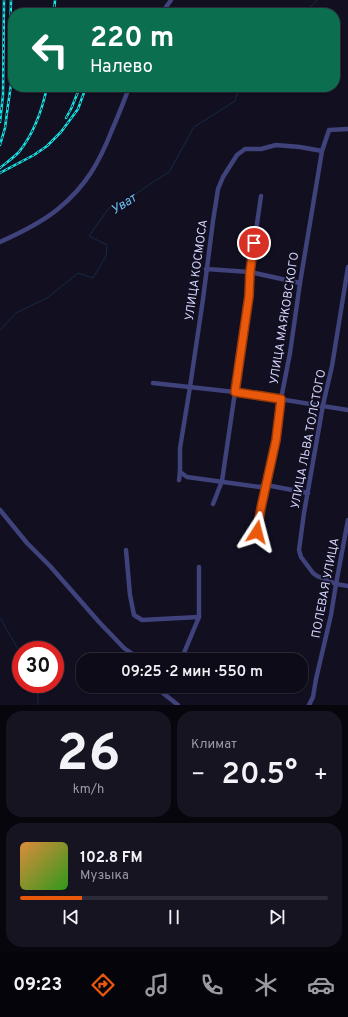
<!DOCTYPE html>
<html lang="ru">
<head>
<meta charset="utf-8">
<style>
  body { margin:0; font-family:Overpass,sans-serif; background:#161421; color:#f1f3f6; height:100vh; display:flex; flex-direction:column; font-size:15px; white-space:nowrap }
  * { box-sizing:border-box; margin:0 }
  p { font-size:13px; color:#9a9ba2 }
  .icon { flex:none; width:22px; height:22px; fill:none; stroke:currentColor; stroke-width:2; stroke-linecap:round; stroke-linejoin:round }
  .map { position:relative; height:705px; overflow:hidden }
  .panel { display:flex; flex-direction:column; gap:6px; padding:6px; background:#07060d; flex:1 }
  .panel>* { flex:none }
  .top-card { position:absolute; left:8px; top:8px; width:332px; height:84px; border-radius:16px; box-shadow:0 1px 3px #0004,0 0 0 1px #2d2b37; background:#0b6e4f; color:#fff; overflow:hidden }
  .speed { position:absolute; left:12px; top:641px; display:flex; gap:8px; font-size:20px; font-weight:700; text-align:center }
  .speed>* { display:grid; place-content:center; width:52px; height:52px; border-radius:50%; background:#0d0b18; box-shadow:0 1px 3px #0004,0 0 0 1px #2d2b37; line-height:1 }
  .speed .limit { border:6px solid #d22; background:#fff; color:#111 }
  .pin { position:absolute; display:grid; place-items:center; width:34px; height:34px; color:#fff; margin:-17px; border:2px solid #fff; border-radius:50%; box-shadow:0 1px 4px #0007 }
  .me { position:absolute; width:44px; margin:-22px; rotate:9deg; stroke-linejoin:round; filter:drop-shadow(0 0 3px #0008) }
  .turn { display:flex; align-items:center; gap:14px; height:84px; padding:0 16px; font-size:18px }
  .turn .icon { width:52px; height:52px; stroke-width:2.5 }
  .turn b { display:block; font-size:28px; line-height:34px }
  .big { font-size:30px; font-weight:600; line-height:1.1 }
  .panel .widget { flex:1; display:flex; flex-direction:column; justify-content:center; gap:6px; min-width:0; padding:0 14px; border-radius:16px; background:#161421 }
  .panel .dial { align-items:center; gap:0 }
  .dial b { font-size:52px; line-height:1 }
  .song { display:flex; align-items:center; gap:12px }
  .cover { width:48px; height:48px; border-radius:6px; background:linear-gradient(135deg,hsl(30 70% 55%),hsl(110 70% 35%)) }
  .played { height:4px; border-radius:2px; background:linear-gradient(90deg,#ea580c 20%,#2d2b37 20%) }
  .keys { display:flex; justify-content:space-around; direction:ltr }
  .heat { display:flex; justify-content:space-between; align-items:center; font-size:22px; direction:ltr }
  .panel .tiles { flex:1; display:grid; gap:6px; grid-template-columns:1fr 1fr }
  .widget:last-child { grid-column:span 2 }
  .trip { position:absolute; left:76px; top:653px; width:232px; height:40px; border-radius:16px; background:#0d0b18; box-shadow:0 1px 3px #0004,0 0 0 1px #2d2b37; font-weight:600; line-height:40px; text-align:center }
  .menu { display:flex; height:64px; justify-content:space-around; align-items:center; background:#05040a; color:#9a9ba2 }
  .menu .icon { width:28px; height:28px }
  .menu .current { color:#ea580c }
  .menu b { font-size:18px; color:#f1f3f6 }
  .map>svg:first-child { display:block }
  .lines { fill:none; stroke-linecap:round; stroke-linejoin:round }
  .stream { stroke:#142b46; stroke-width:1 }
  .minor { stroke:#3f427b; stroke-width:4.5 }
  .rail-casing { stroke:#15e3e4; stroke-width:2.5 }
  .rail { stroke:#110f20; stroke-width:1; stroke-dasharray:3; stroke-linecap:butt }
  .route-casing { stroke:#983908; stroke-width:10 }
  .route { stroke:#ea580c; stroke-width:7 }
  .labels { text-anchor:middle; stroke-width:3.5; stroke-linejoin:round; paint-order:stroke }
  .street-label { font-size:12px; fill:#d4d3fb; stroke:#110f20 }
  .water-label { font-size:13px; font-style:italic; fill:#6bbff1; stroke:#110f20 }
</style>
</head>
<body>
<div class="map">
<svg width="348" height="705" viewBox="0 0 348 705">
  <rect width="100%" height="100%" fill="#110f20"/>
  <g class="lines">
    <g class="stream">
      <path d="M304,13l13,-13"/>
      <path d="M0,330l16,-17 31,-15 31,-25 15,5 13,-22 1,-11 -18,-9 20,-28 3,-2 10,-2 28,-20 19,-12 25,-45 41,-26 4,-14"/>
      <path d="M0,618l21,36"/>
      <path d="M37,705l1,-3v-18"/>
    </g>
    <g class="minor">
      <path d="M162,13l9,-13"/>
      <path d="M0,242c20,-9 41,-19 58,-33 28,-23 41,-46 54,-79 6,-14 12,-28 17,-43"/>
      <path d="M348,267l-16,99 -9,39 -19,108 -5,37 2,7 12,16 4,3 19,8 12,2"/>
      <path d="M206,269l44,3 50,11"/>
      <path d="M153,383l82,9 113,18"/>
      <path d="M180,472l7,5 73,10 6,-2 42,8"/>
      <path d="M179,480l1,-8v-24l10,-61 13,-88 10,-78 5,-32 5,-12 14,-22 8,-6h16l15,-4 24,2 22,4"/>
      <path d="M213,504l9,-23 27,-185 1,-24 11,-76"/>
      <path d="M0,510l27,33 23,23 49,56 25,26 7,5 4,7"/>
      <path d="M257,532l4,-24 15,-68 5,-41 9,-46 10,-70 22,-132 7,-21 19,-1"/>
      <path d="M126,550l4,45 4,20 8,5 57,-3"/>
      <path d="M181,660l18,-43v-50"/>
      <path d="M156,686l7,7 15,12"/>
      <path d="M164,694l2,-8"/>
      <path d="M309,705l4,-8 3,-18 15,-64 5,-31 12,-64"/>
    </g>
    <g class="rail-casing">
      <g id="rail">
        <path d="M54,13l1,-13"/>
        <path d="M10,44l1,-44"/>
        <path d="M66,118l5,-9 9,-22"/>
        <path d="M0,122l3,-27 1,-95"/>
        <path d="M0,145l5,-17 3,-23 5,-34"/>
        <path d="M0,168c6,-5 13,-10 19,-16 15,-19 23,-41 28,-65"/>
        <path d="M0,173l34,-18 13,-9 14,-14 17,-23 8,-22"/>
      </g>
    </g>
    <use href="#rail" class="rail"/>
  </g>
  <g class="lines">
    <g class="route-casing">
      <path id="route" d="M254,243l-4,29 -1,24 -14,96 46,7 -5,41 -15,68 -4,24"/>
    </g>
    <use href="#route" class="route"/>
  </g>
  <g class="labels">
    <g class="street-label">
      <text transform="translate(196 270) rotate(-82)" y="4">УЛИЦА КОСМОСА</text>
      <text transform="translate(284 318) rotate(-81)" y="4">УЛИЦА МАЯКОВСКОГО</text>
      <text transform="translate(308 439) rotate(-79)" y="4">УЛИЦА ЛЬВА ТОЛСТОГО</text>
      <text transform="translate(325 588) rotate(-79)" y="4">ПОЛЕВАЯ УЛИЦА</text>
    </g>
    <g class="water-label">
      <text transform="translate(123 203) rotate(-32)" y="5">Уват</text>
    </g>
  </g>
</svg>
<div class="speed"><div class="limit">30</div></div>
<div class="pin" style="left:254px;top:243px;background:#d93025"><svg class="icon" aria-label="arrive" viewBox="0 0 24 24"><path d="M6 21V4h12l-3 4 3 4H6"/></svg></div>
<svg class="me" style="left:257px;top:532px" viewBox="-20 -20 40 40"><path d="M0-17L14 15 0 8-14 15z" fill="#ea580c" stroke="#fff" stroke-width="4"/></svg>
<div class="trip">09:25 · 2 мин · 550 m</div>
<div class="top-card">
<div class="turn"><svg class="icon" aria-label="left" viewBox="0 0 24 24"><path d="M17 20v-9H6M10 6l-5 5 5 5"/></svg><div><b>220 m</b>Налево</div></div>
</div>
</div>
<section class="panel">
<div class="tiles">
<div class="widget dial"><b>26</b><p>km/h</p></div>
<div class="widget"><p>Климат</p>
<div class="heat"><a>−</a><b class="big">20.5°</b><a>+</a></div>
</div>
<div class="widget">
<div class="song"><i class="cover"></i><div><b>102.8 FM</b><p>Музыка</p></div></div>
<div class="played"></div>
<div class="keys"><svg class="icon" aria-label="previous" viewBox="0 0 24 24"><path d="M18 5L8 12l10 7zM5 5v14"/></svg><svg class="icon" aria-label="pause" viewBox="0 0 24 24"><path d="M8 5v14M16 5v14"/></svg><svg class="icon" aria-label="next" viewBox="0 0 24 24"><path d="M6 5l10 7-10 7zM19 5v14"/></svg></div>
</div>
</div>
</section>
<nav class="menu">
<b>09:23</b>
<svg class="icon current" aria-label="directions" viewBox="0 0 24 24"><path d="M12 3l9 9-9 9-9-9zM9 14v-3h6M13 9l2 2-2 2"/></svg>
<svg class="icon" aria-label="music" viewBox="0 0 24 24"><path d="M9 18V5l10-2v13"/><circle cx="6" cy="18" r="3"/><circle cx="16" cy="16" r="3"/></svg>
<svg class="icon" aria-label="phone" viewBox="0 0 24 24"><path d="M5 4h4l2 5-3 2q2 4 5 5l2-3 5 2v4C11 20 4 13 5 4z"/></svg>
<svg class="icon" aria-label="climate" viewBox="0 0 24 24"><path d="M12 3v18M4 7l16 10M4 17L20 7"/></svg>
<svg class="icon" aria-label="car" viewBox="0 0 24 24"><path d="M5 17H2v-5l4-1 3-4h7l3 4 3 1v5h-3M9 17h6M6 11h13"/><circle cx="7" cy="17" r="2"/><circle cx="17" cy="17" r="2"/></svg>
</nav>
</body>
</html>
